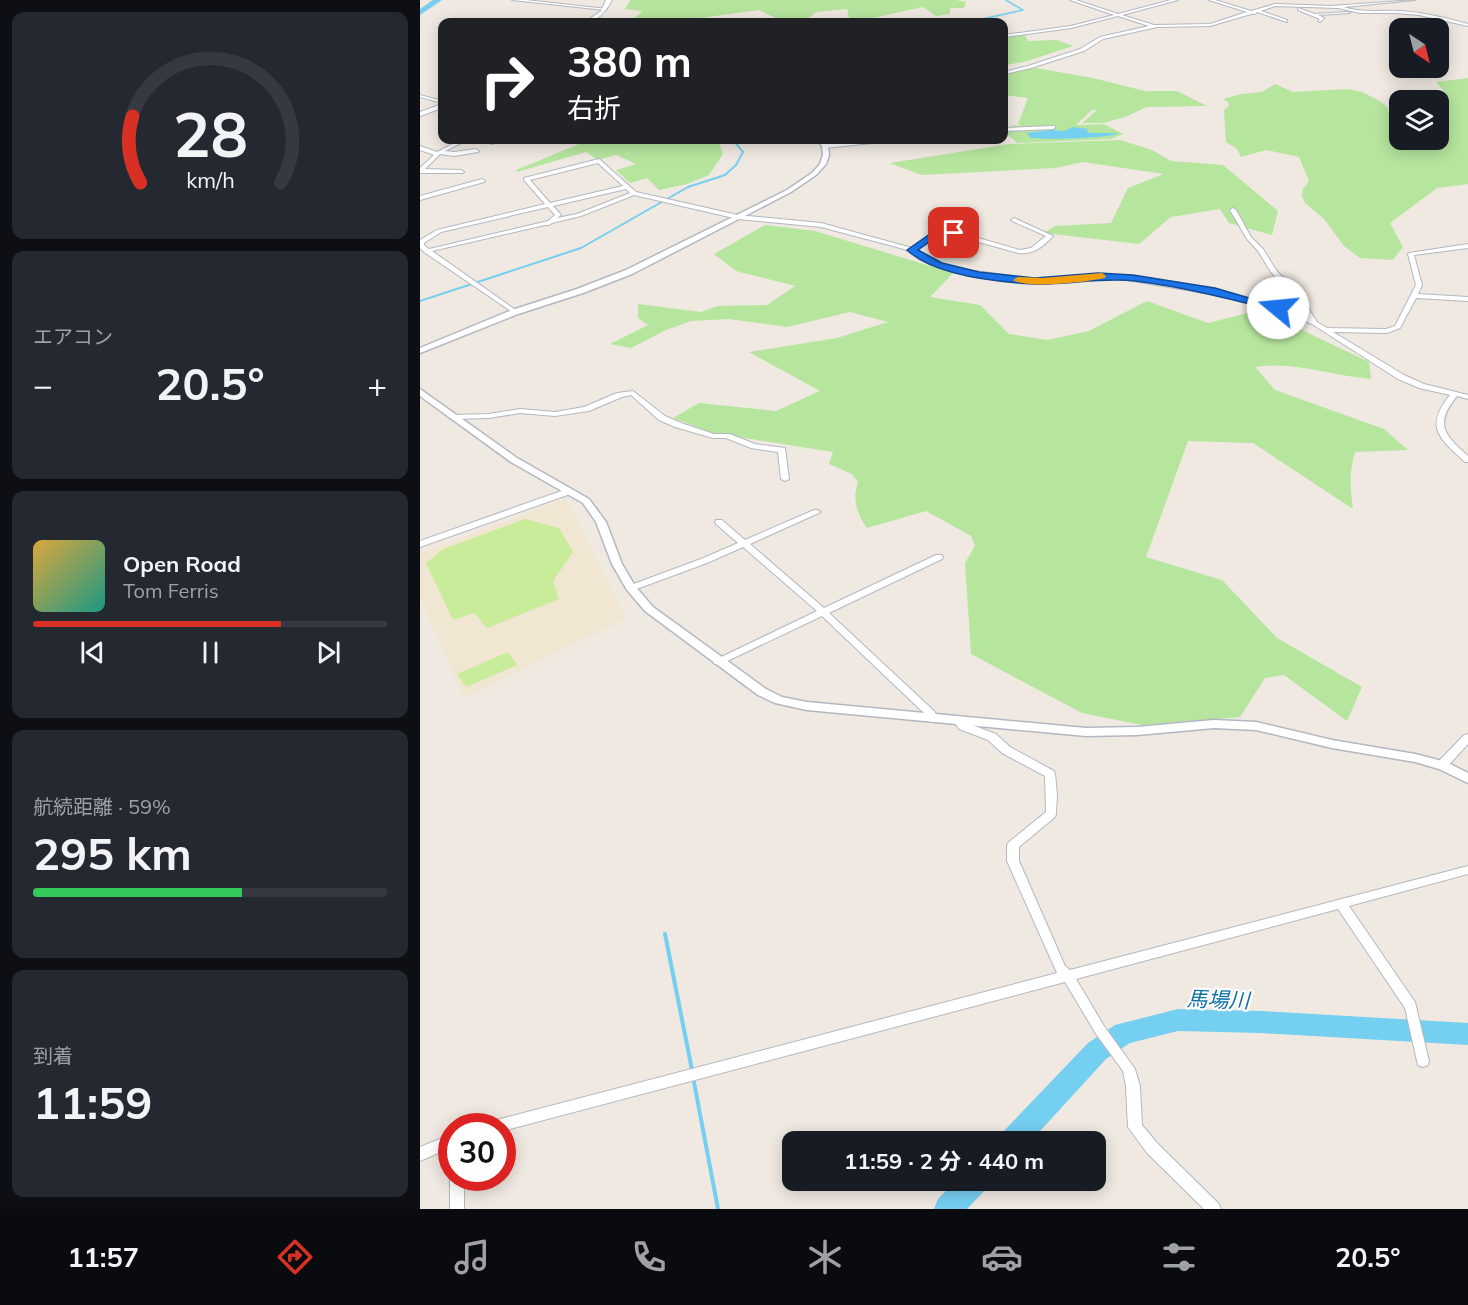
<!DOCTYPE html>
<html lang="ja">
<head>
<meta charset="utf-8">
<style>
  body { margin:0; font-family:Mulish,"Noto Sans JP",sans-serif; background:#242831; color:#f1f3f6; height:100vh; display:flex; flex-direction:column; font-size:22px; white-space:nowrap }
  * { box-sizing:border-box; margin:0 }
  p { font-size:20px; color:#9ea1a6 }
  .icon { flex:none; width:33px; height:33px; fill:none; stroke:currentColor; stroke-width:2; stroke-linecap:round; stroke-linejoin:round }
  .map { position:relative; flex:1; overflow:hidden }
  .details { display:flex; flex-direction:column; gap:12px; padding:12px; background:#0d0f14; width:420px }
  .details>* { flex:none }
  .hud { position:absolute; left:18px; top:18px; width:570px; height:126px; border-radius:12px; box-shadow:0 3px 15px #0003; background:#202124; color:#fff; overflow:hidden }
  .needle { width:39px; rotate:145deg }
  .buttons { position:absolute; left:969px; top:18px; display:grid; gap:12px }
  .buttons a { display:grid; place-items:center; width:60px; height:60px; border-radius:12px; background:#171b24; box-shadow:0 3px 15px #0003; font-size:30px }
  .speed { position:absolute; left:18px; top:1113px; display:flex; gap:12px; font-size:30px; font-weight:700; text-align:center }
  .speed>* { display:grid; place-content:center; width:78px; height:78px; border-radius:50%; background:#171b24; box-shadow:0 3px 15px #0003; line-height:1 }
  .speed .limit { border:9px solid #d22; background:#fff; color:#111 }
  .pin { position:absolute; display:grid; place-items:center; width:51px; height:51px; color:#fff; margin:-26px; border-radius:12px; box-shadow:0 3px 9px #0006 }
  .me { position:absolute; width:66px; margin:-33px; rotate:287deg; stroke-linejoin:round; filter:drop-shadow(0 0 4px #0008) }
  .turn { display:flex; align-items:center; gap:21px; height:126px; padding:0 30px; font-size:27px }
  .turn .icon { width:78px; height:78px; stroke-width:2.5 }
  .turn b { display:block; font-size:42px; line-height:51px }
  .big { font-size:45px; font-weight:700; line-height:1.1 }
  .details .widget { flex:1; display:flex; flex-direction:column; justify-content:center; gap:9px; min-width:0; padding:0 21px; border-radius:12px; background:#242831 }
  .details .dial { align-items:center; gap:0 }
  .dial svg { height:156px; overflow:visible; fill:none; stroke:#363941; stroke-width:7; stroke-linecap:round; text-anchor:middle }
  .dial text { fill:#f1f3f6; stroke:none }
  .song { display:flex; align-items:center; gap:18px }
  .cover { width:72px; height:72px; border-radius:9px; background:linear-gradient(135deg,hsl(40 70% 55%),hsl(170 70% 35%)) }
  .played { height:6px; border-radius:3px; background:linear-gradient(90deg,#d93025 70%,#363941 70%) }
  .keys { display:flex; justify-content:space-around; direction:ltr }
  .heat { display:flex; justify-content:space-between; align-items:center; font-size:33px; direction:ltr }
  .charge { height:9px; border-radius:4px; background:linear-gradient(90deg,#34c759 59%,#363941 0) }
  .trip { position:absolute; left:362px; top:1131px; width:324px; height:60px; border-radius:12px; background:#171b24; box-shadow:0 3px 15px #0003; font-weight:700; line-height:60px; text-align:center }
  .tab-bar { display:flex; height:96px; justify-content:space-around; align-items:center; background:#090b0e; color:#9ea1a6 }
  .tab-bar .icon { width:42px; height:42px }
  .tab-bar .on { color:#d93025 }
  .tab-bar b { font-size:27px; color:#f1f3f6 }
  main { display:flex; flex:1; min-height:0 }
  .map>svg:first-child { display:block }
  .education { fill:#f0e6d1 }
  .green { fill:#b6e59e }
  .pitch { fill:#c9ec9a }
  .water { fill:#75cff0 }
  .lines { fill:none; stroke-linecap:round; stroke-linejoin:round }
  .stream-far2 { stroke:#75cff0; stroke-width:1.5 }
  .stream-far1 { stroke:#75cff0; stroke-width:2 }
  .stream { stroke:#75cff0; stroke-width:4 }
  .river { fill:#75cff0; fill-rule:evenodd }
  .minor-casing { stroke:#b4b7c1; stroke-width:2 }
  .tertiary-casing { stroke:#b4b7c1; stroke-width:3 }
  .secondary-casing { stroke:#b4b7c1; stroke-width:2 }
  .minor { fill:#fff; fill-rule:evenodd }
  .tertiary { fill:#fff; fill-rule:evenodd }
  .secondary { fill:#fff; fill-rule:evenodd }
  .route { fill:#1a73e8; stroke:#114b97; stroke-width:1.5 }
  .slow { fill:#f59e0b }
  .labels { text-anchor:middle; stroke-width:4.5; stroke-linejoin:round; paint-order:stroke }
  .near-water-label { font-size:21px; font-style:italic; fill:#0d6fa3; stroke:#fff }
</style>
</head>
<body>
<main>
<section class="details">
<div class="widget dial"><svg viewBox="0 0 100 80">
<path d="M14 69A42 42 0 1 1 86 69"/>
<path d="M14 69A42 42 0 0 1 10 35" stroke="#d93025"/>
<text x="50" y="56" font-size="32" font-weight="700">28</text>
<text x="50" y="72" font-size="11">km/h</text>
</svg></div>
<div class="widget"><p>エアコン</p>
<div class="heat"><a>−</a><b class="big">20.5°</b><a>+</a></div>
</div>
<div class="widget">
<div class="song"><i class="cover"></i><div><b>Open Road</b><p>Tom Ferris</p></div></div>
<div class="played"></div>
<div class="keys"><svg class="icon" aria-label="previous" viewBox="0 0 24 24"><path d="M18 5L8 12l10 7zM5 5v14"/></svg><svg class="icon" aria-label="pause" viewBox="0 0 24 24"><path d="M8 5v14M16 5v14"/></svg><svg class="icon" aria-label="next" viewBox="0 0 24 24"><path d="M6 5l10 7-10 7zM19 5v14"/></svg></div>
</div>
<div class="widget"><p>航続距離 · 59%</p><b class="big">295 km</b><div class="charge"></div></div>
<div class="widget"><p>到着</p><b class="big">11:59</b></div>
</section>
<div class="map">
<svg width="1048" height="1209" viewBox="0 0 1048 1209">
  <rect width="100%" height="100%" fill="#efe9e1"/>
  <path class="education" d="M146,499l60,120 -162,79 -44,-99v-46z"/>
  <g class="green">
    <path d="M210,0h326l10,2 -2,6h-14v6l-14,2 -13,-9 -64,14 -10,-3 -2,-9 -31,3 -12,10h-20l-25,-12 -80,11 -46,-1 9,-9 -17,-2z"/>
    <path d="M605,35l3,6 29,-1 16,6 -49,16 -20,3v-28z"/>
    <path d="M616,68l57,10 52,13h32l30,15 -60,1 -22,10 -22,6h-21l15,-13h-5l-16,15 28,-1 19,10 -12,5 -94,4 -13,-12 9,-6 9,1 -4,-2 10,-26 -24,-3v-19l8,-5z"/>
    <path d="M1048,78v106l-31,4 -47,35 13,24 -10,13 -33,-2 -16,-12 -19,-26 -20,-17 -3,-7 1,-7 6,-8 -10,-24 -33,-7 -25,7 -4,-8 -11,-7 -2,-32 5,-4 -1,-4 -5,-3 18,-5 21,-2 13,-8 18,8 55,-3 14,3 18,9 7,6 3,11 9,-1 1,23h38l1,-32 8,-8 -2,-8 -9,-10z"/>
    <path d="M169,140h129l5,14 -14,21 -22,9 -28,6 -12,-12 -17,5 -14,-13 20,-6 -20,-9 -18,5 -12,-8 -69,20 -1,-2z"/>
    <path d="M700,140l32,10 19,11 52,4 55,46 -6,24 -43,-12 -9,-14 -49,8 -32,27 -95,-11 11,-7 56,-3 17,-35 36,-14 -81,-12 -27,6 -135,7 -31,-12 119,-19z"/>
    <path d="M345,225l50,6 138,42 -23,24 50,8 29,29 38,6 42,-9 58,-30 61,22 52,-13 109,52 2,17c-40,-3 -76,-18 -116,-12l20,23 109,39 24,21 -53,2c-6,20 -5,37 -2,57l-100,-66 -65,-2 -42,116 76,23 55,58 85,49 -15,34 -63,-46 -19,3 -25,39 -98,8 -60,-12 -111,-59 -6,-91 10,-17 -4,-10 -45,-25 -59,17c-10,-14 -15,-29 -9,-46l-6,-8 -23,-10 4,-12 -120,-19 -40,-15 26,-15 77,8 44,-20 -71,-39 88,-14 51,-16 -38,-10 -63,15 -58,-8 -38,2 -25,9 -35,18 -21,-4 38,-19 -10,-7v-14l63,8 17,-6 49,-1 28,-19 -59,-15 -22,-17z"/>
  </g>
  <g class="pitch">
    <path d="M105,519l34,9 14,24 -20,29 6,18 -72,29 -13,-15 -21,7 -27,-57 17,-14z"/>
    <path d="M88,652l9,13 -51,22 -9,-13z"/>
  </g>
  <path class="water" d="M652,127l16,2 -2,2 4,2h28c-5,5 -73,7 -84,5 -5,0 -4,-1 -7,-5l24,-3 14,1z"/>
  <g class="lines">
    <path class="stream-far2" d="M549,22l54,-12 -17,-10"/>
    <path class="stream-far1" d="M0,301l161,-53 107,-61 37,-12 11,-10 7,-13 -10,-12"/>
    <g class="stream">
      <path d="M245,934l27,136"/>
      <path d="M273,1077l25,132"/>
    </g>
    <g class="river">
      <path d="M13,0h9l-22,15v-6z"/>
      <path d="M758,1009l83,2 207,12v22l-207,-12 -83,-2 -48,12 -24,16 -76,83h-31l3,-9 86,-90 27,-18z"/>
      <path d="M536,1180h33l-4,10 -18,19h-33l4,-10z"/>
    </g>
    <g class="minor-casing">
      <g id="minor">
        <path d="M92,0h14l81,9 -2,1z"/>
        <path d="M650,0h6l42,14 53,-14h7l-56,15 32,10 56,-1 37,-12 -38,-12h6l36,11 24,-7 56,2 84,-6 -71,7c17,6 37,3 55,4 24,1 47,7 69,13v2l-49,-11 -24,-2h-35l-22,-5 -63,-2 -14,5 26,9v2l-30,-10 -2,2h-4l-41,12 -53,1 -54,12 -19,12 -53,17 -27,6v-2l24,-6 52,-17 20,-12 49,-11 -31,-10 -47,12 -67,9v-2l67,-9 43,-11z"/>
        <path d="M878,8l17,6 33,-2 2,1 -32,2 6,3 -4,4 -2,-1 2,-2 -22,-9z"/>
        <path d="M0,95l22,6v2l-22,-6z"/>
        <path d="M635,126v2l-2,1 -49,2v-3z"/>
        <path d="M41,140h6l-22,11 9,1 22,-3 3,2 -1,1 -24,4 -14,-2 -15,15 36,1 3,2 -1,1h-43v-5l14,-13 -14,-5v-4l17,6z"/>
        <path d="M59,140h9l8,2 -3,2z"/>
        <path d="M452,140h13l-3,2 -57,6 -3,-2 3,-2z"/>
        <path d="M179,159l37,33 102,23 83,8 91,25 19,-14 23,-3 66,19 11,-2 15,-12 -34,-15 -1,-1 3,-2 39,18c-10,11 -20,19 -35,17l-64,-18 -19,2 -19,14 25,13 27,6 67,9 63,-5 23,1 114,19 45,13 28,11 -9,-14 -28,-32 -13,-21 -11,-12 -17,-29 3,-2 3,2 15,27 12,12 13,21 28,32 13,20 10,6 59,1 9,-3 21,-41 -8,-31 1,-1 59,-9v4l-54,7 8,30 -4,9 50,3v4l-52,-3 -16,30 -13,5 -54,-1 71,43 20,9 44,11v4l-11,-3c-23,28 -13,39 11,60v6h-3c-26,-24 -41,-35 -15,-67l-31,-7 -21,-9 -86,-55 -36,-15 -42,-11 -113,-19 -23,-1 -63,5 -67,-9 -31,-8 -33,-17 -83,-22 -83,-8 -104,-24 -53,21 -29,7 -3,2h-4l-113,26 85,60v2l-2,1 -91,-62 -4,-4v-8l17,-10 108,-26 -21,-24v-2zM178,163l25,23 -73,17 -20,-23zM206,189l4,4 -53,21 -20,4 4,-3 -8,-9zM128,207l7,8 -7,6 -119,28 -5,-4v-2l17,-11z"/>
        <path d="M62,179l3,2 -1,1 -64,18v-4z"/>
        <path d="M213,391l32,25 16,7 33,11h16l25,10 30,4 4,31 -4,2 -4,-2 -3,-27 -27,-4 -25,-10h-13l-38,-11 -16,-7 -28,-25 -9,2 -33,14 -34,5 -35,-3 -31,5 -36,1 -4,-2 4,-2 36,-1 31,-5 35,3 29,-5 33,-14z"/>
        <path d="M147,489h3l4,2 -1,2 -153,54v-6z"/>
        <path d="M394,510h3l4,2 -71,32 74,64 112,-53h6l1,2 -1,2 -113,54 105,98 5,8 -1,3h-8l-4,-7 -104,-99 -101,48h-6l-2,-2 2,-2 102,-49 -74,-64 -36,16 -73,27h-6l-1,-2 1,-2 73,-27 37,-16 -22,-19 -1,-2 1,-2h6l23,20z"/>
        <path d="M538,716l4,1 5,6 29,11 14,13 44,24 1,3 2,20 -1,20 -1,3 -36,30v14l46,105 5,4 398,-104v8l-119,32 66,96 14,59 -1,4 -5,2 -5,-2 -1,-4 -12,-53 -67,-99 -262,70 28,47 31,43 5,17 2,39 15,18 62,61 2,5h-17l-57,-56 -19,-26 -2,-41 -3,-15 -27,-37 -31,-52 -563,149v-5h-11l1,-5 5,-1 560,-147 -50,-112v-16l2,-3 37,-30 -1,-36 -43,-23 -14,-13 -29,-11 -6,-9 1,-3z"/>
        <path d="M1048,734v10l-22,24h-8l-1,-3 1,-3 26,-27z"/>
        <path d="M32,1134v13l-32,14v-14z"/>
        <path d="M32,1175v3h12v31h-14v-31z"/>
      </g>
    </g>
    <g class="tertiary-casing">
      <g id="tertiary">
        <path d="M397,140h6l5,6 1,9 -3,9 -10,11 -25,17 -159,82 -49,19 -65,21 -98,39v-5l92,-38 65,-21 49,-19 161,-80 25,-17 8,-9 3,-9 -1,-9z"/>
        <path d="M0,389l97,69 72,41 17,23 16,42 13,22 18,21 113,82 16,8 25,5 279,26 51,-1 77,-7 42,2 76,18 83,14 31,8 22,11v10l-29,-14 -24,-7 -83,-14 -76,-18 -42,-2 -77,7 -51,1 -279,-26 -32,-7 -17,-8 -113,-84 -18,-21 -15,-26 -16,-42 -13,-19 -72,-41 -91,-66z"/>
      </g>
    </g>
    <g class="secondary-casing">
      <g id="secondary">
        <path d="M186,0h6c-6,11 -14,22 -27,22l16,-11z"/>
        <path d="M22,104v4l-22,8v-4z"/>
      </g>
    </g>
    <use href="#minor" class="minor"/>
    <use href="#tertiary" class="tertiary"/>
    <use href="#secondary" class="secondary"/>
  </g>
  <path class="route" d="M534,230l4,3 -1,2 -22,3 -17,12 24,13 37,9 56,6 63,-5 35,2 82,13 68,20 -5,3c-48,-12 -94,-24 -143,-30 -34,-4 -67,4 -101,3 -36,-2 -99,-8 -127,-34l23,-16z"/>
  <path class="slow" d="M682,273l4,3 -1,2c-18,4 -78,11 -92,2l5,-3 25,1z"/>
  <g class="labels">
    <g class="near-water-label">
      <text transform="translate(798 1000) rotate(2)" y="7">馬場川</text>
    </g>
  </g>
</svg>
<div class="buttons">
<a><svg class="needle" viewBox="-14 -14 28 28"><path d="M0-13l5 13h-10z" fill="#e53935"/><path d="M0 13l5-13h-10z" fill="#9ea1a6"/></svg></a>
<a><svg class="icon" aria-label="layers" viewBox="0 0 24 24"><path d="M12 4l9 5-9 5-9-5zM3 14l9 5 9-5"/></svg></a>
</div>
<div class="speed"><div class="limit">30</div></div>
<div class="pin" style="left:534px;top:233px;background:#d93025"><svg class="icon" aria-label="arrive" viewBox="0 0 24 24"><path d="M6 21V4h12l-3 4 3 4H6"/></svg></div>
<svg class="me" style="left:858px;top:308px" viewBox="-20 -20 40 40"><circle r="19" fill="#fff"/><path d="M0-13L10 11 0 6-10 11z" fill="#1a73e8"/></svg>
<div class="trip">11:59 · 2 分 · 440 m</div>
<div class="hud">
<div class="turn"><svg class="icon" aria-label="right" viewBox="0 0 24 24"><path d="M7 20v-9h11M14 6l5 5-5 5"/></svg><div><b>380 m</b>右折</div></div>
</div>
</div>
</main>
<nav class="tab-bar">
<b>11:57</b>
<svg class="icon on" aria-label="directions" viewBox="0 0 24 24"><path d="M12 3l9 9-9 9-9-9zM9 14v-3h6M13 9l2 2-2 2"/></svg>
<svg class="icon" aria-label="music" viewBox="0 0 24 24"><path d="M9 18V5l10-2v13"/><circle cx="6" cy="18" r="3"/><circle cx="16" cy="16" r="3"/></svg>
<svg class="icon" aria-label="phone" viewBox="0 0 24 24"><path d="M5 4h4l2 5-3 2q2 4 5 5l2-3 5 2v4C11 20 4 13 5 4z"/></svg>
<svg class="icon" aria-label="climate" viewBox="0 0 24 24"><path d="M12 3v18M4 7l16 10M4 17L20 7"/></svg>
<svg class="icon" aria-label="car" viewBox="0 0 24 24"><path d="M5 17H2v-5l4-1 3-4h7l3 4 3 1v5h-3M9 17h6M6 11h13"/><circle cx="7" cy="17" r="2"/><circle cx="17" cy="17" r="2"/></svg>
<svg class="icon" aria-label="filters" viewBox="0 0 24 24"><path d="M4 7h16M4 17h16"/><circle cx="9" cy="7" r="2"/><circle cx="15" cy="17" r="2"/></svg>
<b>20.5°</b>
</nav>
</body>
</html>
